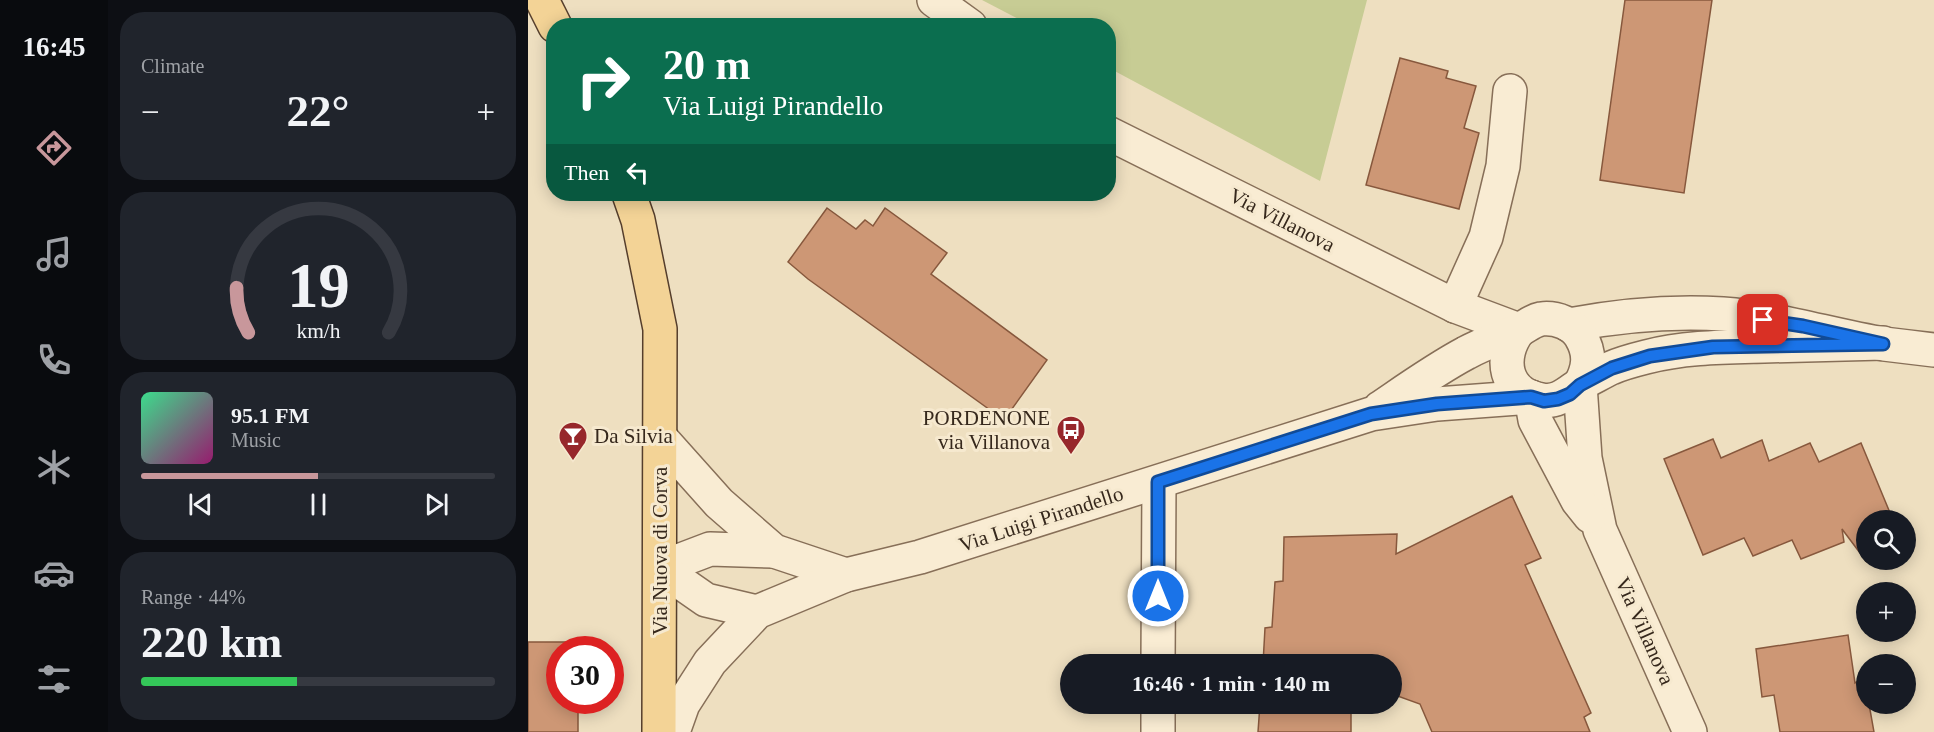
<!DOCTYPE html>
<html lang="en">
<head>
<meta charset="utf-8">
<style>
  body { margin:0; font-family:Georgia,serif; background:#20242c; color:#f1f3f6; height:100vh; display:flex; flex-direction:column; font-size:22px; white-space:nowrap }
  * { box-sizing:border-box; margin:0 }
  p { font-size:20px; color:#9ea1a6 }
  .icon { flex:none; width:33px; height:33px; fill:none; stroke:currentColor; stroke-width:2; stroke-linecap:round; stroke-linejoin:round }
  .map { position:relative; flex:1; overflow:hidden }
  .side { display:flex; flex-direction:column; gap:12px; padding:12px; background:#0d0f14; width:420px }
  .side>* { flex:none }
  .guide { position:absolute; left:18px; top:18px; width:570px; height:183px; border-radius:24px; box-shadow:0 3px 15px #0003; background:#0b6e4f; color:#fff; overflow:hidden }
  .buttons { position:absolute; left:1328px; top:510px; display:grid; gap:12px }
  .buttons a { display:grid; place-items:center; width:60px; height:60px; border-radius:50%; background:#171b24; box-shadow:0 3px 15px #0003; font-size:30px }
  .speed { position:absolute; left:18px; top:636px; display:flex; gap:12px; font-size:30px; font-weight:700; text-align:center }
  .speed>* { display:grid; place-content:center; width:78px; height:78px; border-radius:50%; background:#171b24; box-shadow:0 3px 15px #0003; line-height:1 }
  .speed .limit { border:9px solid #d22; background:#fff; color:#111 }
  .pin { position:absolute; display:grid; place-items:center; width:51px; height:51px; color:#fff; margin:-26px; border-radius:12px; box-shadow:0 3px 9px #0006 }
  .me { position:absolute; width:66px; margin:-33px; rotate:0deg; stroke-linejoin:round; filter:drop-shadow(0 0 4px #0008) }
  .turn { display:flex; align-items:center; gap:21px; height:126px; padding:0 18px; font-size:27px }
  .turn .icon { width:78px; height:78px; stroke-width:2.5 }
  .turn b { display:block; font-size:42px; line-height:51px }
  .then { display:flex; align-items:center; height:57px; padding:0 18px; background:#0003; gap:12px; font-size:22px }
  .big { font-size:45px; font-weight:700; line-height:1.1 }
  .side .tile { flex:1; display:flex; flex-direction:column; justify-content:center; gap:9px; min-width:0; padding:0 21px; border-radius:24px; background:#20242c }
  .side .dial { align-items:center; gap:0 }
  .dial svg { height:156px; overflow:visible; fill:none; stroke:#363941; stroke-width:7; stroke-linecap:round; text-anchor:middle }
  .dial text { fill:#f1f3f6; stroke:none }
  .song { display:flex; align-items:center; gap:18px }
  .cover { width:72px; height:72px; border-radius:9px; background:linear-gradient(135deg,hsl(150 70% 55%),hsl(320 70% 35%)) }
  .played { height:6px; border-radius:3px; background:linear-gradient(90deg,#c8979b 50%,#363941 50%) }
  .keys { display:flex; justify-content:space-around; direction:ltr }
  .heat { display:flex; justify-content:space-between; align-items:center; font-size:33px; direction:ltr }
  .charge { height:9px; border-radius:4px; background:linear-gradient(90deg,#34c759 44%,#363941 0) }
  .trip { position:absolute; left:532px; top:654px; width:342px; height:60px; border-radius:30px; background:#171b24; box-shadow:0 3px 15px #0003; font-weight:700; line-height:60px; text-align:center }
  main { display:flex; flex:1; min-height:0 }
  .tab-bar { display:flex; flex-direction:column; width:108px; justify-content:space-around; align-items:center; background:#090b0e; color:#9ea1a6 }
  .tab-bar .icon { width:42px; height:42px }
  .tab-bar .selected { color:#c8979b }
  .tab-bar b { font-size:27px; color:#f1f3f6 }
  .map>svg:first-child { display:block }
  .green { fill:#c7cc94 }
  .building { fill:#cd9775; stroke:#87583d; stroke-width:1.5 }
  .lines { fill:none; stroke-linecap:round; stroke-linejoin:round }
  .minor-casing { stroke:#876f58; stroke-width:36 }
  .major-casing { stroke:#553e2c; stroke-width:36 }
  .minor { stroke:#f9ecd3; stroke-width:33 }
  .major { stroke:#f3d396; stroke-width:33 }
  .route-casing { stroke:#114b97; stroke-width:15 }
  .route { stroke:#1a73e8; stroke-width:10 }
  .labels { text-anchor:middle; stroke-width:6; stroke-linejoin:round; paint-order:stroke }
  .street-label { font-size:21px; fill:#36281c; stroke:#f6e9cf }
  .poi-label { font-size:21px; fill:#36281c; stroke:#f6e9cf; text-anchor:end }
</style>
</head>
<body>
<main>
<nav class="tab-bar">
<b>16:45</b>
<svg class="icon selected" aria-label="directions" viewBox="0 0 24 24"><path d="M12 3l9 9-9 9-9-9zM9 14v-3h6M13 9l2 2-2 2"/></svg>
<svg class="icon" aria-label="music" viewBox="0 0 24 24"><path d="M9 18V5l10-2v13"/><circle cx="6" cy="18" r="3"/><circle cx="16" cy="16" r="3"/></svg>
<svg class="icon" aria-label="phone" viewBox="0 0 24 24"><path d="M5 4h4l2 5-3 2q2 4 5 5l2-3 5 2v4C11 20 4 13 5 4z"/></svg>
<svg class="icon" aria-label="climate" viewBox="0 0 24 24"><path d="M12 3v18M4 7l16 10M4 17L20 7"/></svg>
<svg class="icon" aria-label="car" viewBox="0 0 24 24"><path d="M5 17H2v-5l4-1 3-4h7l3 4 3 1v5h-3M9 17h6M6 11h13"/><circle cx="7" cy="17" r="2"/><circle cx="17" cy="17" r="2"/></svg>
<svg class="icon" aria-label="filters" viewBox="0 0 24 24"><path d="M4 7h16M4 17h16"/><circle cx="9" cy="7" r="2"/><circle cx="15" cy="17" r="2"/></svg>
</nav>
<section class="side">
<div class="tile"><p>Climate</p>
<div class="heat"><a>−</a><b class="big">22°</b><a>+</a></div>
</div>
<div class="tile dial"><svg viewBox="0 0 100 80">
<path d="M14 69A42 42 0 1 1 86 69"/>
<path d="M14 69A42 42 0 0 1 8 46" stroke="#c8979b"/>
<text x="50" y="56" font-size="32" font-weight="700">19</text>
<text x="50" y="72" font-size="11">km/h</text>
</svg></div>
<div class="tile">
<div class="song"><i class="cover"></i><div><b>95.1 FM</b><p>Music</p></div></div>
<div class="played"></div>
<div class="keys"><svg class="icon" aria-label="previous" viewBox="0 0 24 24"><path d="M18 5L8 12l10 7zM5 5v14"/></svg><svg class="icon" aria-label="pause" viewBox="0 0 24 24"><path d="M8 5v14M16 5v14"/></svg><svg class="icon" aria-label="next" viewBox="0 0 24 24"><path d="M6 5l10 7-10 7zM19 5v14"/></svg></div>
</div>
<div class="tile"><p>Range · 44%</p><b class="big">220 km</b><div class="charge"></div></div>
</section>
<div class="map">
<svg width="1406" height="732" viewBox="0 0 1406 732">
  <rect width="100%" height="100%" fill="#eedfc0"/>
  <path class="green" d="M454,0h385l-47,181 -211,-113 -1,-42 -78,-1z"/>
  <g class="building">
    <path d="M1097,0h87l-28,193 -84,-13z"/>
    <path d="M872,58l48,13 -2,7 30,8 -12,42 15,5 -20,76 -93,-24z"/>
    <path d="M299,208l29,21 9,-9 8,6 12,-18 62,45 -16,21 116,86 -43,60 -196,-141 -20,-17z"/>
    <path d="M1185,439l8,19 41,-18 7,21 41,-18 9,19 42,-19 32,77h-27v41l-24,-32 2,13 -43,17 -9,-19 -39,16 -9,-18 -41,17 -39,-96z"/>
    <path d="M984,496l29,62 -16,7 66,148 -7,4 6,15h-158l-12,-28 -28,-10v-30h-129l2,-36 7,-1 3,-45 8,-1 1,-44 113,-3 -1,20z"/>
    <path d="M1320,635l7,48 10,-7 1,28h3l5,28h-94l-6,-37 -12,2 -6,-48z"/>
    <path d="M0,642h50v8h-18v50h18v32h-50z"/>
    <path d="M732,704h91v28h-93z"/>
  </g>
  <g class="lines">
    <g class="minor-casing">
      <g id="minor">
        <path d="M406,0l36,26"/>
        <path d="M580,133l347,173 64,24"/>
        <path d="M927,306l31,-69 17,-71 7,-75"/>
        <path d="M1041,325c48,-9 105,-14 154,-11 55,4 107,21 161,30 17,2 33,4 50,6"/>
        <path d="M991,330c-21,27 -15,64 23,70 17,3 27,-9 40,-17 10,-5 19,-10 29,-15 11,-5 23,-8 35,-11 38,-10 79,-10 118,-11 40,-1 80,-2 119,-3"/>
        <path d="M1052,385l5,73 15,72 90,202"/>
        <path d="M1003,397l4,23 43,81 12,15"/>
        <path d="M852,408c28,-19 56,-39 86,-55 16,-9 34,-15 51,-22 9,-4 14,-10 24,-12 15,-2 33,5 40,18 10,17 8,31 -1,48"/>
        <path d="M132,437l59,66 55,48 72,24"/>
        <path d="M132,568l50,-19 64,2"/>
        <path d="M132,568l46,32 51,12"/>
        <path d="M630,664l1,-182"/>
        <path d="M145,732l10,-28 27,-42 47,-50 89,-37 74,-18 451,-143 66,-10 94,-7"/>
        <path d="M630,732v-28"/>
      </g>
    </g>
    <g class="major-casing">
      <g id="major">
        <path d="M14,0l13,26"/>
        <path d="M101,194l9,26 22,109 -1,403"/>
      </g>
    </g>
    <use href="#minor" class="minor"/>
    <use href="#major" class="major"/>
  </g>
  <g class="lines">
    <g class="route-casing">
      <path id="route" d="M630,596v-114l213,-68 66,-10 94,-7 13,4 14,-2 12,-5 10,-9 32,-17 38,-12 63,-9 170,-3 -80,-18 -40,-6"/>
    </g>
    <use href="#route" class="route"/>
  </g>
  <defs>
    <g id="bus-pin" transform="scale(1.5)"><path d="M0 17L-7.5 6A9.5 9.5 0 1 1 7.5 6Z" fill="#97272b" stroke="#f6e9cf"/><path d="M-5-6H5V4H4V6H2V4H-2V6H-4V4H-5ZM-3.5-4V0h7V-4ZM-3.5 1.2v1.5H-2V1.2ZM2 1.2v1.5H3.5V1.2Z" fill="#fff"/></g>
    <g id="bar-pin" transform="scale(1.5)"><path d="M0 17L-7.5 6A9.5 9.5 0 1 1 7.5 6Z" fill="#97272b" stroke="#f6e9cf"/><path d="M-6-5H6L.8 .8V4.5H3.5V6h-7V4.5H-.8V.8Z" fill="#fff"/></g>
  </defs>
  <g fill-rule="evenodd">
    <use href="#bus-pin" x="543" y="430"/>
    <use href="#bar-pin" x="45" y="436"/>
  </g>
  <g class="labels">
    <g class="street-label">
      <text transform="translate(754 220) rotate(27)" y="7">Via Villanova</text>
      <text transform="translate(513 519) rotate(-18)" y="7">Via Luigi Pirandello</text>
      <text transform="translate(132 551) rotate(-90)" y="7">Via Nuova di Corva</text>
      <text transform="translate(1117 631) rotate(66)" y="7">Via Villanova</text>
    </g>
    <g class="poi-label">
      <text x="522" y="425">PORDENONE<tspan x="522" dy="24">via Villanova</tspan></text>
      <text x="66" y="443" text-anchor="start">Da Silvia</text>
    </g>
  </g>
</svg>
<div class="buttons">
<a><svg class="icon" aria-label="search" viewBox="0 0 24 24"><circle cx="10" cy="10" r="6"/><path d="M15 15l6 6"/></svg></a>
<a>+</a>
<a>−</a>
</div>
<div class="speed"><div class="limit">30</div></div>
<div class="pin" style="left:1235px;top:320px;background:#d93025"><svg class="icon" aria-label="arrive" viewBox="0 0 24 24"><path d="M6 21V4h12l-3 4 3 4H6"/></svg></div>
<svg class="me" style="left:630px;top:596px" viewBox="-20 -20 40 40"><circle r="17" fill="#1a73e8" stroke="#fff" stroke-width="3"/><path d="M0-11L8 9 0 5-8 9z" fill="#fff"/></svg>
<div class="trip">16:46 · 1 min · 140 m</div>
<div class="guide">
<div class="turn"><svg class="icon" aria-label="right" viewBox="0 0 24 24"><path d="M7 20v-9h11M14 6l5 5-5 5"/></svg><div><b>20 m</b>Via Luigi Pirandello</div></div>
<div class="then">Then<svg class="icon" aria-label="left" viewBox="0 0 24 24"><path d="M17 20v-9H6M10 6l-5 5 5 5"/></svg></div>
</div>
</div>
</main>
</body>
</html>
